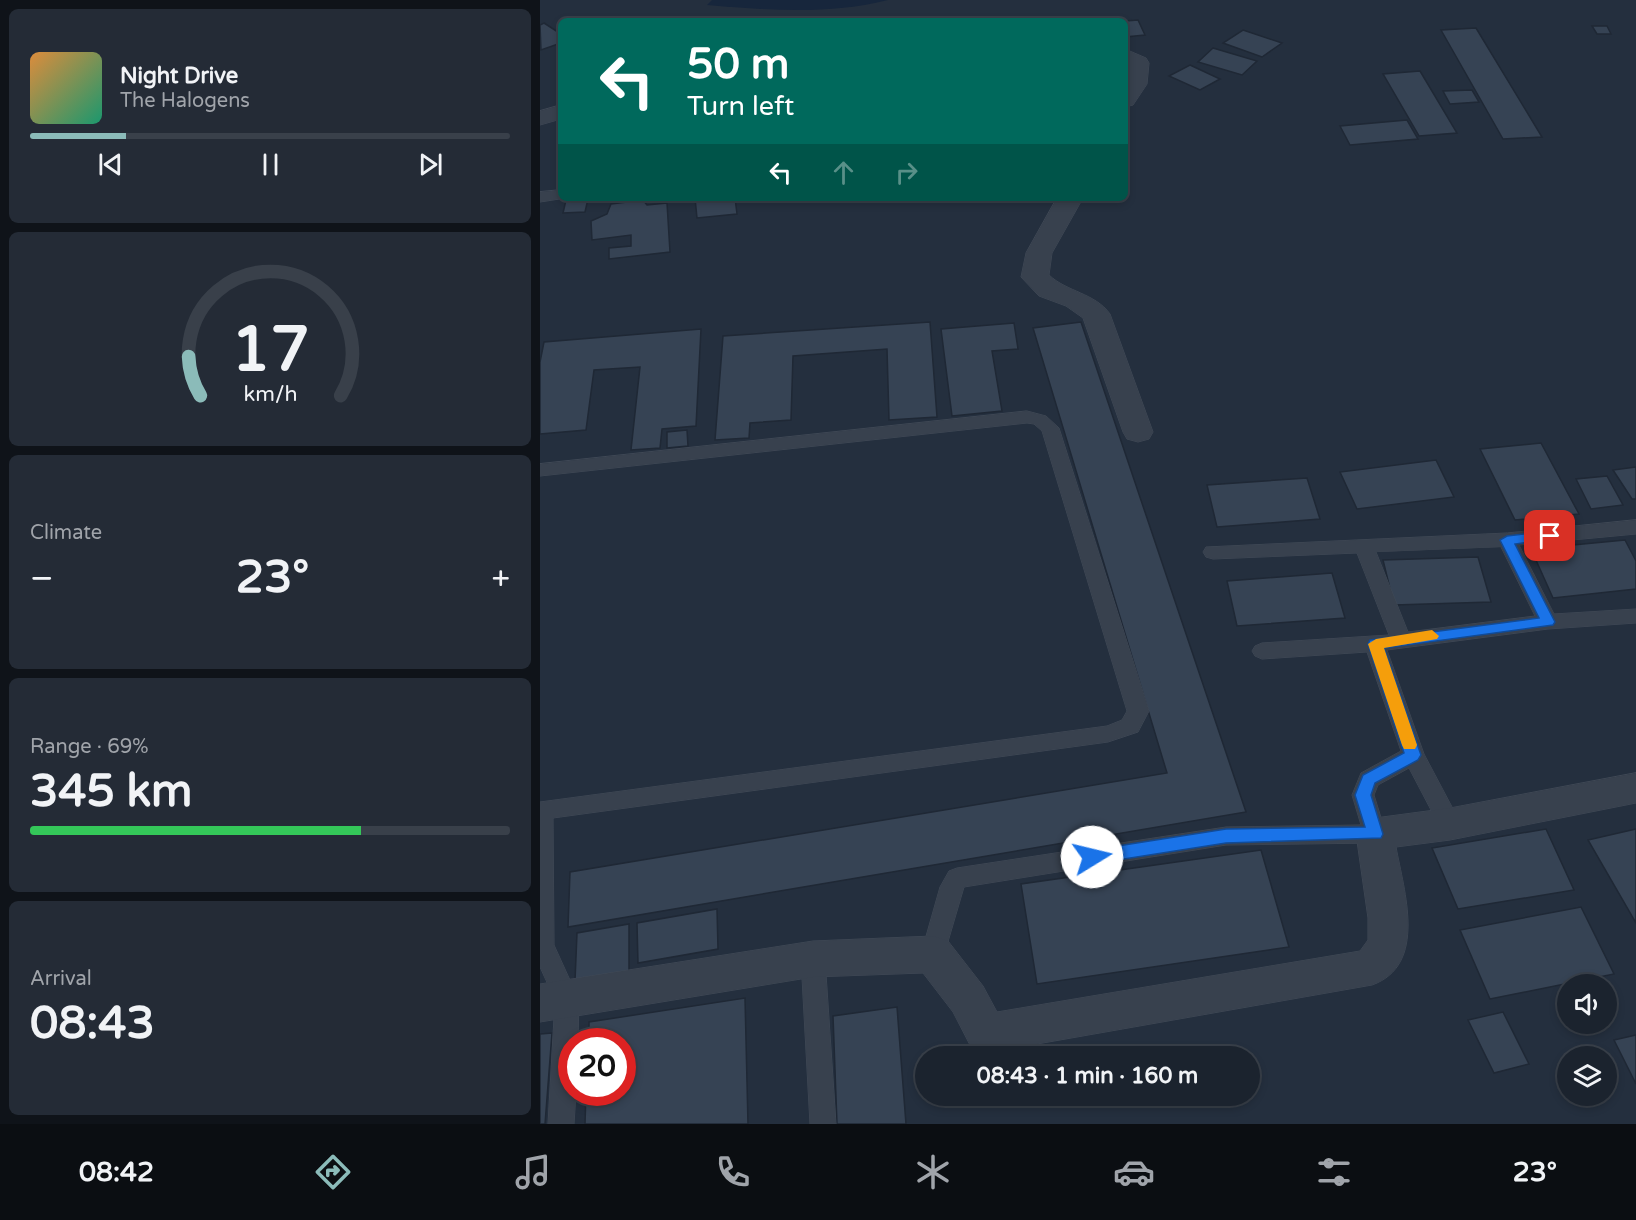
<!DOCTYPE html>
<html lang="en">
<head>
<meta charset="utf-8">
<style>
  body { margin:0; font-family:"Varela Round",sans-serif; background:#242b36; color:#f1f3f6; height:100vh; display:flex; flex-direction:column; font-size:22px; white-space:nowrap }
  * { box-sizing:border-box; margin:0 }
  p { font-size:20px; color:#a0a4aa }
  .icon { flex:none; width:33px; height:33px; fill:none; stroke:currentColor; stroke-width:2; stroke-linecap:round; stroke-linejoin:round }
  .map { position:relative; flex:1; overflow:hidden }
  .side { display:flex; flex-direction:column; gap:9px; padding:9px; background:#0f1319; width:540px }
  .side>* { flex:none }
  .banner { position:absolute; left:18px; top:18px; width:570px; height:183px; border-radius:9px; box-shadow:0 3px 9px #0003,0 0 0 2px #39404a; background:#00695c; color:#fff; overflow:hidden }
  .fabs { position:absolute; left:1017px; top:974px; display:grid; gap:12px }
  .fabs a { display:grid; place-items:center; width:60px; height:60px; border-radius:50%; background:#1b232e; box-shadow:0 3px 9px #0003,0 0 0 2px #39404a; font-size:30px }
  .speed { position:absolute; left:18px; top:1028px; display:flex; gap:12px; font-size:30px; font-weight:700; text-align:center }
  .speed>* { display:grid; place-content:center; width:78px; height:78px; border-radius:50%; background:#1b232e; box-shadow:0 3px 9px #0003,0 0 0 2px #39404a; line-height:1 }
  .speed .limit { border:9px solid #d22; background:#fff; color:#111 }
  .pin { position:absolute; display:grid; place-items:center; width:51px; height:51px; color:#fff; margin:-26px; border-radius:12px; box-shadow:0 3px 9px #0006 }
  .me { position:absolute; width:66px; margin:-33px; rotate:81deg; stroke-linejoin:round; filter:drop-shadow(0 0 4px #0008) }
  .turn { display:flex; align-items:center; gap:21px; height:126px; padding:0 30px; font-size:27px }
  .turn .icon { width:78px; height:78px; stroke-width:2.5 }
  .turn b { display:block; font-size:42px; line-height:51px }
  .lanes { display:flex; align-items:center; height:57px; padding:0 30px; background:#0003; justify-content:center; gap:30px; direction:ltr }
  .lanes .off { opacity:.35 }
  .big { font-size:45px; font-weight:800; line-height:1.1 }
  .side .card { flex:1; display:flex; flex-direction:column; justify-content:center; gap:9px; min-width:0; padding:0 21px; border-radius:9px; background:#242b36 }
  .side .dial { align-items:center; gap:0 }
  .dial svg { height:156px; overflow:visible; fill:none; stroke:#39404a; stroke-width:7; stroke-linecap:round; text-anchor:middle }
  .dial text { fill:#f1f3f6; stroke:none }
  .song { display:flex; align-items:center; gap:18px }
  .cover { width:72px; height:72px; border-radius:9px; background:linear-gradient(135deg,hsl(30 70% 55%),hsl(160 70% 35%)) }
  .played { height:6px; border-radius:3px; background:linear-gradient(90deg,#8bbbb9 20%,#39404a 20%) }
  .keys { display:flex; justify-content:space-around; direction:ltr }
  .heat { display:flex; justify-content:space-between; align-items:center; font-size:33px; direction:ltr }
  .charge { height:9px; border-radius:4px; background:linear-gradient(90deg,#34c759 69%,#39404a 0) }
  .trip { position:absolute; left:375px; top:1046px; width:345px; height:60px; border-radius:30px; background:#1b232e; box-shadow:0 3px 9px #0003,0 0 0 2px #39404a; font-weight:800; line-height:60px; text-align:center }
  .tab-bar { display:flex; height:96px; justify-content:space-around; align-items:center; background:#0b0e12; color:#a0a4aa }
  .tab-bar .icon { width:42px; height:42px }
  .tab-bar .selected { color:#8bbbb9 }
  .tab-bar b { font-size:27px; color:#f1f3f6 }
  main { display:flex; flex:1; min-height:0 }
  .map>svg:first-child { display:block }
  .water { fill:#17263c }
  .building { fill:#364354; stroke:#1f2835; stroke-width:1.5 }
  .lines { fill:none; stroke-linecap:round; stroke-linejoin:round }
  .service-casing { stroke:#414a57; stroke-width:1 }
  .minor-casing { stroke:#414a57; stroke-width:1 }
  .service { fill:#38414e; fill-rule:evenodd }
  .minor { fill:#38414e; fill-rule:evenodd }
  .route { fill:#1a73e8; stroke:#114b97; stroke-width:1.5 }
  .slow { fill:#f59e0b }
</style>
</head>
<body>
<main>
<section class="side">
<div class="card">
<div class="song"><i class="cover"></i><div><b>Night Drive</b><p>The Halogens</p></div></div>
<div class="played"></div>
<div class="keys"><svg class="icon" aria-label="previous" viewBox="0 0 24 24"><path d="M18 5L8 12l10 7zM5 5v14"/></svg><svg class="icon" aria-label="pause" viewBox="0 0 24 24"><path d="M8 5v14M16 5v14"/></svg><svg class="icon" aria-label="next" viewBox="0 0 24 24"><path d="M6 5l10 7-10 7zM19 5v14"/></svg></div>
</div>
<div class="card dial"><svg viewBox="0 0 100 80">
<path d="M14 69A42 42 0 1 1 86 69"/>
<path d="M14 69A42 42 0 0 1 8 49" stroke="#8bbbb9"/>
<text x="50" y="56" font-size="32" font-weight="700">17</text>
<text x="50" y="72" font-size="11">km/h</text>
</svg></div>
<div class="card"><p>Climate</p>
<div class="heat"><a>−</a><b class="big">23°</b><a>+</a></div>
</div>
<div class="card"><p>Range · 69%</p><b class="big">345 km</b><div class="charge"></div></div>
<div class="card"><p>Arrival</p><b class="big">08:43</b></div>
</section>
<div class="map">
<svg width="1096" height="1124" viewBox="0 0 1096 1124">
  <rect width="100%" height="100%" fill="#242f3e"/>
  <path class="water" d="M172,0h176c-58,15 -121,10 -181,5z"/>
  <g class="building">
    <path d="M598,20l7,15 -20,2v-16z"/>
    <path d="M4,23l17,11v9l-20,7 -1,-25z"/>
    <path d="M1052,26h15l4,8h-14z"/>
    <path d="M936,28l66,109 -39,2 -62,-109z"/>
    <path d="M703,30l39,13 -20,14 -39,-14z"/>
    <path d="M673,48l44,13 -15,14 -44,-13z"/>
    <path d="M650,65l30,14 -20,11 -31,-14z"/>
    <path d="M880,71l37,62 -38,3 -36,-62z"/>
    <path d="M932,90l7,12 -29,2 -7,-13z"/>
    <path d="M867,120l11,19 -68,6 -10,-19z"/>
    <path d="M155,198h40l2,16 -40,4z"/>
    <path d="M48,199l-3,13 -22,1 3,-13z"/>
    <path d="M103,200l4,5 20,-2 3,49 -61,7v-11l22,-2v-11l-39,5 -1,-19 16,-7 4,-10z"/>
    <path d="M390,322l7,95 -48,3 -2,-71 -94,7 -2,64 -41,3 -1,15 -34,2 8,-104z"/>
    <path d="M541,322l165,490 -678,115 2,-55 597,-99 -134,-445z"/>
    <path d="M474,323l4,26 -26,2 10,60 -50,5 -11,-87z"/>
    <path d="M161,329l-5,97 -34,3 -2,19 -29,2 9,-83 -46,3 -8,60 -46,4v-72l4,-20z"/>
    <path d="M147,430l1,16 -21,2v-16z"/>
    <path d="M1001,443l38,71 -64,6 -35,-71z"/>
    <path d="M896,460l18,37 -97,12 -17,-37z"/>
    <path d="M1096,467v32h-4l-19,-29z"/>
    <path d="M1067,476l16,29 -32,4 -15,-30z"/>
    <path d="M767,478l13,41 -103,8 -10,-42z"/>
    <path d="M1085,540l11,21v28l-83,9 -22,-49z"/>
    <path d="M938,557l13,45 -97,3 -11,-45z"/>
    <path d="M792,573l13,45 -108,8 -10,-45z"/>
    <path d="M1006,829l28,61 -116,19 -26,-61z"/>
    <path d="M1096,829v94l-48,-83z"/>
    <path d="M721,850l28,97 -252,37 -16,-100z"/>
    <path d="M1041,907l33,67 -124,25 -30,-69z"/>
    <path d="M177,909l1,40 -80,14 -1,-40z"/>
    <path d="M89,924v48l-54,9 2,-48z"/>
    <path d="M205,998l3,126h-163l1,-32h36v-51h-33v-19z"/>
    <path d="M357,1007l9,117h-69l-4,-108z"/>
    <path d="M963,1012l26,52 -35,9 -26,-53z"/>
    <path d="M12,1033l-7,91h-5v-90z"/>
    <path d="M1096,1035v49l-22,-44z"/>
  </g>
  <g class="lines">
    <g class="service-casing">
      <g id="service">
        <path d="M21,190v8h5l-26,4v-10z"/>
        <path d="M487,411l19,5 13,12 90,283 -11,21 -30,10 -555,76 1,127 25,55 -1,41h-6v51h4l-2,32h-26l7,-124 -15,-33v-165l567,-76 15,-6 5,-9 -85,-280 -8,-7 -7,-1 -487,53v-12z"/>
        <path d="M1096,520v14l-117,11 35,69 82,-5v14l-88,6 -161,21 37,104 37,70 -3,7 -8,2 -8,-2 -33,-63 -31,17 -4,10 12,39 -3,7 -8,2 -149,2 -262,42 -22,75 -9,3 -9,-3 -3,-8 19,-67 9,-16 8,-3 269,-41 135,-2 -9,-30 9,-22 40,-22 -34,-99 -105,7 -7,-3 -3,-5 3,-5 7,-3 127,-8 -32,-82 -144,6 -7,-2 -3,-5 3,-5 301,-14zM961,547l34,69 -127,16 -32,-80z"/>
        <path d="M273,948l9,3 3,8 11,165h-26l-9,-165 3,-8z"/>
      </g>
    </g>
    <g class="minor-casing">
      <g id="minor">
        <path d="M585,49l21,9 3,5 -2,21 -14,21 -8,2z"/>
        <path d="M21,105v14l-21,6v-14z"/>
        <path d="M517,198h26l-31,55 -3,22c18,17 46,18 61,39l43,118 -4,7 -11,3 -11,-3 -4,-7 -40,-114 -17,-12 -27,-10 -18,-19 5,-24z"/>
        <path d="M1096,773v30l-186,37 -54,7c8,44 32,118 -24,138l-386,68 -15,-6 -18,-35 -30,-39 -110,4 -273,45v-38l273,-43 120,-5 15,5 35,45 14,26 363,-61 8,-11v-22l-12,-84 5,-11 14,-5 75,-10z"/>
      </g>
    </g>
    <use href="#service" class="service"/>
    <use href="#minor" class="minor"/>
  </g>
  <path class="route" d="M1010,531l5,1 2,4 -2,3 -40,5 40,78 -2,3 -169,23 37,107 -3,5 -43,23 -4,12 12,39 -2,4 -155,5 -134,21 -6,-2 -3,-5 3,-5 6,-2 134,-21 139,-2 -10,-32 8,-20 41,-22 -36,-109 2,-4 169,-22 -39,-78 7,-4z"/>
  <path class="slow" d="M892,630l7,6 -2,3 -53,9 33,97 -2,4h-11l-2,-4 -34,-101 8,-5z"/>
</svg>
<div class="fabs">
<a><svg class="icon" aria-label="sound" viewBox="0 0 24 24"><path d="M4 9h4l5-4v14l-5-4H4zM17 9q2 3 0 6"/></svg></a>
<a><svg class="icon" aria-label="layers" viewBox="0 0 24 24"><path d="M12 4l9 5-9 5-9-5zM3 14l9 5 9-5"/></svg></a>
</div>
<div class="speed"><div class="limit">20</div></div>
<div class="pin" style="left:1010px;top:536px;background:#d93025"><svg class="icon" aria-label="arrive" viewBox="0 0 24 24"><path d="M6 21V4h12l-3 4 3 4H6"/></svg></div>
<svg class="me" style="left:552px;top:857px" viewBox="-20 -20 40 40"><circle r="19" fill="#fff"/><path d="M0-13L10 11 0 6-10 11z" fill="#1a73e8"/></svg>
<div class="trip">08:43 · 1 min · 160 m</div>
<div class="banner">
<div class="turn"><svg class="icon" aria-label="left" viewBox="0 0 24 24"><path d="M17 20v-9H6M10 6l-5 5 5 5"/></svg><div><b>50 m</b>Turn left</div></div>
<div class="lanes"><svg class="icon" aria-label="left" viewBox="0 0 24 24"><path d="M17 20v-9H6M10 6l-5 5 5 5"/></svg><svg class="icon off" aria-label="ahead" viewBox="0 0 24 24"><path d="M12 20V5M6 11l6-6 6 6"/></svg><svg class="icon off" aria-label="right" viewBox="0 0 24 24"><path d="M7 20v-9h11M14 6l5 5-5 5"/></svg></div>
</div>
</div>
</main>
<nav class="tab-bar">
<b>08:42</b>
<svg class="icon selected" aria-label="directions" viewBox="0 0 24 24"><path d="M12 3l9 9-9 9-9-9zM9 14v-3h6M13 9l2 2-2 2"/></svg>
<svg class="icon" aria-label="music" viewBox="0 0 24 24"><path d="M9 18V5l10-2v13"/><circle cx="6" cy="18" r="3"/><circle cx="16" cy="16" r="3"/></svg>
<svg class="icon" aria-label="phone" viewBox="0 0 24 24"><path d="M5 4h4l2 5-3 2q2 4 5 5l2-3 5 2v4C11 20 4 13 5 4z"/></svg>
<svg class="icon" aria-label="climate" viewBox="0 0 24 24"><path d="M12 3v18M4 7l16 10M4 17L20 7"/></svg>
<svg class="icon" aria-label="car" viewBox="0 0 24 24"><path d="M5 17H2v-5l4-1 3-4h7l3 4 3 1v5h-3M9 17h6M6 11h13"/><circle cx="7" cy="17" r="2"/><circle cx="17" cy="17" r="2"/></svg>
<svg class="icon" aria-label="filters" viewBox="0 0 24 24"><path d="M4 7h16M4 17h16"/><circle cx="9" cy="7" r="2"/><circle cx="15" cy="17" r="2"/></svg>
<b>23°</b>
</nav>
</body>
</html>
